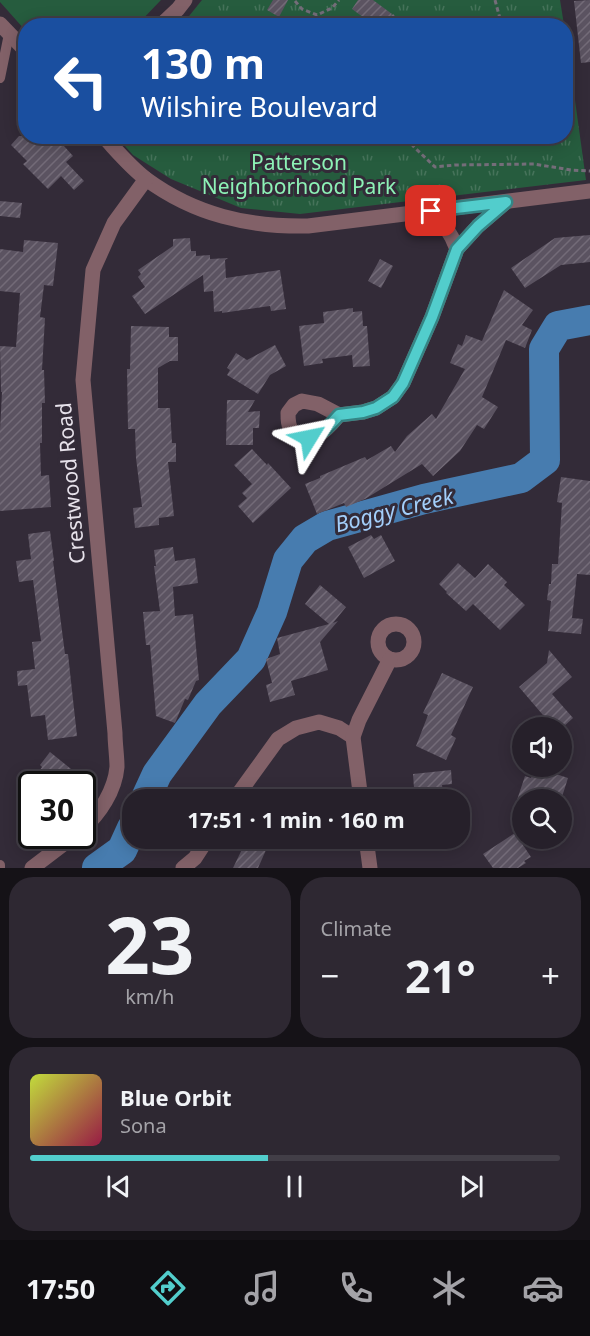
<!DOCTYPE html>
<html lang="en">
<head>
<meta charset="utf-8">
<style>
  body { margin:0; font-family:"Noto Sans",sans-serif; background:#2e2832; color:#f1f3f6; height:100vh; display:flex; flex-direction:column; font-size:22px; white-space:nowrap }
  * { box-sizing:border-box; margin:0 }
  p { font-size:20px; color:#a4a3a8 }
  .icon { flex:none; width:33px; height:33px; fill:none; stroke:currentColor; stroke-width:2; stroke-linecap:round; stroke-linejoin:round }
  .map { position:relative; height:868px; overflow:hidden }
  .details { display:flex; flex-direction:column; gap:9px; padding:9px; background:#151217; flex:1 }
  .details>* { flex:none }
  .banner { position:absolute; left:18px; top:18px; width:555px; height:126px; border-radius:24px; box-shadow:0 3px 15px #0003,0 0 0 2px #423e47; background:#1a4fa0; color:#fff; overflow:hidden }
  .controls { position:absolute; left:512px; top:717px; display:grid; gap:12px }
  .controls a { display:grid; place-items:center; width:60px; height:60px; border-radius:50%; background:#26202a; box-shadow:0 3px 15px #0003,0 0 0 2px #423e47; font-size:30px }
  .speed { position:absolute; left:18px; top:771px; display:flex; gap:12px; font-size:30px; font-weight:700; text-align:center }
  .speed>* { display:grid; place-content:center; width:78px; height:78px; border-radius:50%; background:#26202a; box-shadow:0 3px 15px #0003,0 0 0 2px #423e47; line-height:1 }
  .speed .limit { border:3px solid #111; border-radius:9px; background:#fff; color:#111 }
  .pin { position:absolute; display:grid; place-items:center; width:51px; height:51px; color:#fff; margin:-26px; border-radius:12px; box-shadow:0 3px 9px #0006 }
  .me { position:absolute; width:66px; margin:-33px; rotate:55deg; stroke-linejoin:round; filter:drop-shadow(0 0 4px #0008) }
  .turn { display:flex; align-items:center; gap:21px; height:126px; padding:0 24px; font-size:27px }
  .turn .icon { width:78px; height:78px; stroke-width:2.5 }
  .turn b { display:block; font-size:42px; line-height:51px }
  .big { font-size:45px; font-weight:700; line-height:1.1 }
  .details .tile { flex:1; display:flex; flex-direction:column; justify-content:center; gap:9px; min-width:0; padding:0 21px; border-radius:24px; background:#2e2832 }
  .details .dial { align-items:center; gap:0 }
  .dial b { font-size:78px; line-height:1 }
  .song { display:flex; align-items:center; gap:18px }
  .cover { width:72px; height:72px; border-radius:9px; background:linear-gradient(135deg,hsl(70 70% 55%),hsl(340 70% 35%)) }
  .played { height:6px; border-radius:3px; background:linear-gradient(90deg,#52cdcc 45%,#423e47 45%) }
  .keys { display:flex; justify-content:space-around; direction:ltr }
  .heat { display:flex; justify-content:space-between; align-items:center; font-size:33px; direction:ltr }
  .details .tiles { flex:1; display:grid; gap:9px; grid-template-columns:1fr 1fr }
  .tile:last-child { grid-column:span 2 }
  .trip { position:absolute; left:122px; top:789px; width:348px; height:60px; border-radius:24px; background:#26202a; box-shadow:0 3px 15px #0003,0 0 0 2px #423e47; font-weight:700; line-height:60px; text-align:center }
  .dock { display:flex; height:96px; justify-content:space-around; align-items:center; background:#0f0d11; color:#a4a3a8 }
  .dock .icon { width:42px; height:42px }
  .dock .on { color:#52cdcc }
  .dock b { font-size:27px; color:#f1f3f6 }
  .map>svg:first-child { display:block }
  .grass { fill:url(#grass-tufts) }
  .pitch { fill:#265c3e }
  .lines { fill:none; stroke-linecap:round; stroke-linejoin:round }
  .river { stroke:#477caf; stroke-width:30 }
  .building { fill:url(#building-hatch) }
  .path { stroke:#746d79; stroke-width:3; stroke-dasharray:4.5 3; stroke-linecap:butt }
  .lane { stroke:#826168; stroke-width:10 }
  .street { stroke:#826168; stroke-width:15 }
  .route-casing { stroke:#358585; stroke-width:15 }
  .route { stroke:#52cdcc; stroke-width:10 }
  .labels { text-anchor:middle; stroke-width:6; stroke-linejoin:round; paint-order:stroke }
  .park-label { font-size:21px; fill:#8df2b6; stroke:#332b38 }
  .street-label { font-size:21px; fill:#e7e2eb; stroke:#332b38 }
  .water-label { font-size:22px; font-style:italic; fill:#a3cefa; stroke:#332b38 }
</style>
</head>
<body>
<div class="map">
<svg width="590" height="868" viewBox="0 0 590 868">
  <defs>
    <pattern id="grass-tufts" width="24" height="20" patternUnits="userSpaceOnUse" patternTransform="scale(1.5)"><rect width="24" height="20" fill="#265c3e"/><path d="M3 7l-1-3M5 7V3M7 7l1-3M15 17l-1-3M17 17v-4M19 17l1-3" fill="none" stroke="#46735a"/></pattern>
    <pattern id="building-hatch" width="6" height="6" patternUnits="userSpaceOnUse" patternTransform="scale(1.5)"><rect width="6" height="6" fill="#5b5361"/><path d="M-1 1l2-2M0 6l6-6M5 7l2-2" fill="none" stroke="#736b78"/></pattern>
  </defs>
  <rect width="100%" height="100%" fill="#332b38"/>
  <g class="grass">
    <path d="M202,0h358l4,25 -383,1z"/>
    <path d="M566,35l20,145 -286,34 -59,-6 -70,-29 -38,-24 -16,-18 449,-1z"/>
  </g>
  <path class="pitch" d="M0,0h161l-24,25 -111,1 -1,4 -25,-28z"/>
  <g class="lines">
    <g class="river">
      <path d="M145,800l12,-26 51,-70 43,-45 21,-47 16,-52 17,-21 22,-13 97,-27 97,-21 24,-18 -1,-111 14,-23 32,-6"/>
      <path d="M97,868l25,-18 10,-22"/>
    </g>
  </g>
  <g class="building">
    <path d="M273,0h15l-9,17 -12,-7z"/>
    <path d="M358,0h15l19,14 -8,12h-9l-23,-17z"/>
    <path d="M590,0v62l-9,1 -7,-62z"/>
    <path d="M19,136h36l18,20 -7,6 18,19 -10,9 -13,-14 -13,13 -25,-25 4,-3 -16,-16z"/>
    <path d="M0,201l22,2 -2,15 -20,-2z"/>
    <path d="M590,235v27l-29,3 -36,23 -14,-20 44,-30z"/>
    <path d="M190,238l1,13h5v5l14,-1v4l18,-1 -3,2 1,18 54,-8 6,39 -15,2 -1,-5 -48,7v-2l-8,1 -1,-21 -9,1 -1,-17 -58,39 -13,-18 13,-9 -7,-10 3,-3 -3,-4 35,-24v-7z"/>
    <path d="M24,240l34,3 -5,43 -9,-1 -4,32 5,1 -3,52h2l1,33h-3v40h-2l1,33 8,-1 2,32 -51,4v-81l2,-38h-1l-1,-46 16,1 4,-54 -20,-2v-42l23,3z"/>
    <path d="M380,259l13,7 -12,22 -13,-7z"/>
    <path d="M504,290l29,20 -11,15 10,5 -7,18 -19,-8 -24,57 16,10 -14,22 -7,-4 -17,26 -27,25 -11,-12 -57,35 -19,8 -2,-4 -27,11 -12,-30 15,-6v-2l45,-19 2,3 24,-14 4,6 12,-16 25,-22 4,5 29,-50 -15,-6 8,-19 4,2 4,-11 16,6z"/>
    <path d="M353,308v4l9,-1 1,15h4l3,40 -17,1 -1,-12 -30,4 1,4 -19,3 -5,-40 25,-3 -1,-11z"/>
    <path d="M131,326l38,1v10h9v24h-8l-12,7v40h12l2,35h4v19h-8l6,54 -15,2v7l-24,3 -2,-20 9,-1 -6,-49 -1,-29h-7l-1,-60h3z"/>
    <path d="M275,345l11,21 -16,9 -12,19 -31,-19 3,-5 -3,-2 9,-15 11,7z"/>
    <path d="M227,400h28l-7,12 12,-1 -1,17h-6v17h-27z"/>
    <path d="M252,449l15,16 1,-2 23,25 -38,35 -15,-17 9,-8 -5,-5 10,-9 -18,-19z"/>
    <path d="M561,477l29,4v94l-13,-1 -5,44 11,1 -2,15 -33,-3 3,-30 -4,-1 2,-16h2l1,-20h6l4,-61 -5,-1z"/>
    <path d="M50,531l4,30h-1l12,93h3l9,82 -29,4 -3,-25 -14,2 -4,-32 -9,1 -1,-15 18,-2 -3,-27 9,-1 -8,-61 -14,2 -3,-21 15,-2 -3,-25z"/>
    <path d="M371,535l3,4 7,-4 14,26 -31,17 -16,-31z"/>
    <path d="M173,547l2,14 20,-3 3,25 -25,4 2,29 18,-2 6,66 -3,1 -8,19 -3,-1 -10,24 -19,-7 -6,-71h-4l-3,-33 17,-1 -6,-45h2l-2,-16z"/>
    <path d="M458,563l17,15 13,-14 19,18 -3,3 21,20 -25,25 -27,-26 -7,7 -20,-18 1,-1 -8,-8z"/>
    <path d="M320,585l26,22 -13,16 5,-2 -18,21 8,28 -37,11 4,14 -25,7 -4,-17 6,-2 -6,-24 14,-5 -3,-16 52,-14 -24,-20z"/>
    <path d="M549,650l23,27 -20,17 21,24 -11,10h-8l-35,-41 28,-24z"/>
    <path d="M442,673l31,14 -22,48 5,3 -10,22 -30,-14 12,-31 -5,-2z"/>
    <path d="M50,752l26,21 -9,11h-37l12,-17 -2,-2z"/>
    <path d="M535,767l33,11 -7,22h-44l8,-24 6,2z"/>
    <path d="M451,770l1,14 -10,1 2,15h-22l-2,-13 -6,1 -1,-14z"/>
    <path d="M515,833l16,24 -7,4 2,2 -8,5h-25l-10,-14z"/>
    <path d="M246,841l20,9 -8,18h-25z"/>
  </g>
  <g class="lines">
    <g class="path">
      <path d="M495,0l7,26"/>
      <path d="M295,1l7,8 15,6 15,-7 7,-8"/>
      <path d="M392,15l9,11"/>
      <path d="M411,136l2,10 22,21 20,-2 79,-1 37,6 19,1"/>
    </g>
    <g class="lane">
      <path d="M0,78l9,-44"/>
      <path d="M0,865v3"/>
    </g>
    <g class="street">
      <path d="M0,24l26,27"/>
      <path d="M160,26l18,-17 7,-9"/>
      <path d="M103,136c14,15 27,31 43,43 49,36 102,48 162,47l282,-35"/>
      <path d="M431,211c13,11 20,22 26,38"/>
      <path d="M339,415c-6,7 -12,15 -21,20 -8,4 -20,3 -26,-4 -4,-5 -4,-12 -4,-18l6,-8 8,-4 16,3 21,11 24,-3 13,-4 17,-11 10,-14 29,-66 25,-68 21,-23 28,-24"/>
      <circle cx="396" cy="642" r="18"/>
      <path d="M234,800l44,-61 18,-11 23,-6 20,6 14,9"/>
      <path d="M361,800l-8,-63 6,-17 31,-61"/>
      <path d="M82,829c18,-15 33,-39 35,-62 0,-11 -2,-23 -2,-34l-32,-353 10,-110 21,-47 32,-44"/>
      <path d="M366,838l4,30"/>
      <path d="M32,868l42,-32"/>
      <path d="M183,868l12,-10 13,-20"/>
    </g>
  </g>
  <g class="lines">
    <g class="route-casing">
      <path id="route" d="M309,438c14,-4 21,-13 30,-23l24,-3 13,-4 17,-11 10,-14 29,-66 25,-68 21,-23 28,-24 -75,9"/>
    </g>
    <use href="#route" class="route"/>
  </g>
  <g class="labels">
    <g class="park-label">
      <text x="299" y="170">Patterson<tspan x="299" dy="24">Neighborhood Park</tspan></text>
    </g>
    <g class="street-label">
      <text transform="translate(71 483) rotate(-95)" y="7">Crestwood Road</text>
    </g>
    <g class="water-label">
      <text transform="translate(394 510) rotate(-14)" y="8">Boggy Creek</text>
    </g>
  </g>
</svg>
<div class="controls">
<a><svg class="icon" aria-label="sound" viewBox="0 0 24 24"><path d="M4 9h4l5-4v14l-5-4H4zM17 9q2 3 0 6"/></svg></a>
<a><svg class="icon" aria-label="search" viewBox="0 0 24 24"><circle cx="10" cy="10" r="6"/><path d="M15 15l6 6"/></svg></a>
</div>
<div class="speed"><div class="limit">30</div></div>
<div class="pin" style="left:431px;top:211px;background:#d93025"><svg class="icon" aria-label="arrive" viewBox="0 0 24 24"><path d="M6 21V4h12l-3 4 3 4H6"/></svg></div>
<svg class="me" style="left:309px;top:438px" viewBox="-20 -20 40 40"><path d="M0-17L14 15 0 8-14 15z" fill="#52cdcc" stroke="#fff" stroke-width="4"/></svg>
<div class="trip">17:51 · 1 min · 160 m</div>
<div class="banner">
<div class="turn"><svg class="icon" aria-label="left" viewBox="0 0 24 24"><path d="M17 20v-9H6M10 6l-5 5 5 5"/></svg><div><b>130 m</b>Wilshire Boulevard</div></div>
</div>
</div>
<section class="details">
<div class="tiles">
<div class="tile dial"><b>23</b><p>km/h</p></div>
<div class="tile"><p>Climate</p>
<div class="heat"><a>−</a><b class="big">21°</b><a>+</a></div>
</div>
<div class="tile">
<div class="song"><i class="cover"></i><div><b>Blue Orbit</b><p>Sona</p></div></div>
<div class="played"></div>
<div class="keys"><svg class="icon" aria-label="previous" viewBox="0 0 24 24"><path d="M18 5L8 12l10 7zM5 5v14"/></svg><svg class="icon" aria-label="pause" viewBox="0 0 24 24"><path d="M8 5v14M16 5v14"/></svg><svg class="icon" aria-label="next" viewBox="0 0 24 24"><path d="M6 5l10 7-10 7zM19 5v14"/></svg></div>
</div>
</div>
</section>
<nav class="dock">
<b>17:50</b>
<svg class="icon on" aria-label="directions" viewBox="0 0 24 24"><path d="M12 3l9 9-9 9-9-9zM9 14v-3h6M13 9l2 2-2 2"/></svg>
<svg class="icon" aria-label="music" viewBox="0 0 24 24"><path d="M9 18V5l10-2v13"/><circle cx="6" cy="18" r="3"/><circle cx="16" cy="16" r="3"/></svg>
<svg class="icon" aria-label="phone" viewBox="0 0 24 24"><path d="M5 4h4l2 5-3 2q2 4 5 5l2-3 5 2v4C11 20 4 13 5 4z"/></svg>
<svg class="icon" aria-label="climate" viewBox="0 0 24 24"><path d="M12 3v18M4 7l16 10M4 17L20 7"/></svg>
<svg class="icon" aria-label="car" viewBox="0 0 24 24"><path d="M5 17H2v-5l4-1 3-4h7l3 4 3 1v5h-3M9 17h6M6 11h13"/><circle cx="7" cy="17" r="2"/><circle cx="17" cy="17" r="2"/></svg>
</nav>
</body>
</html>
